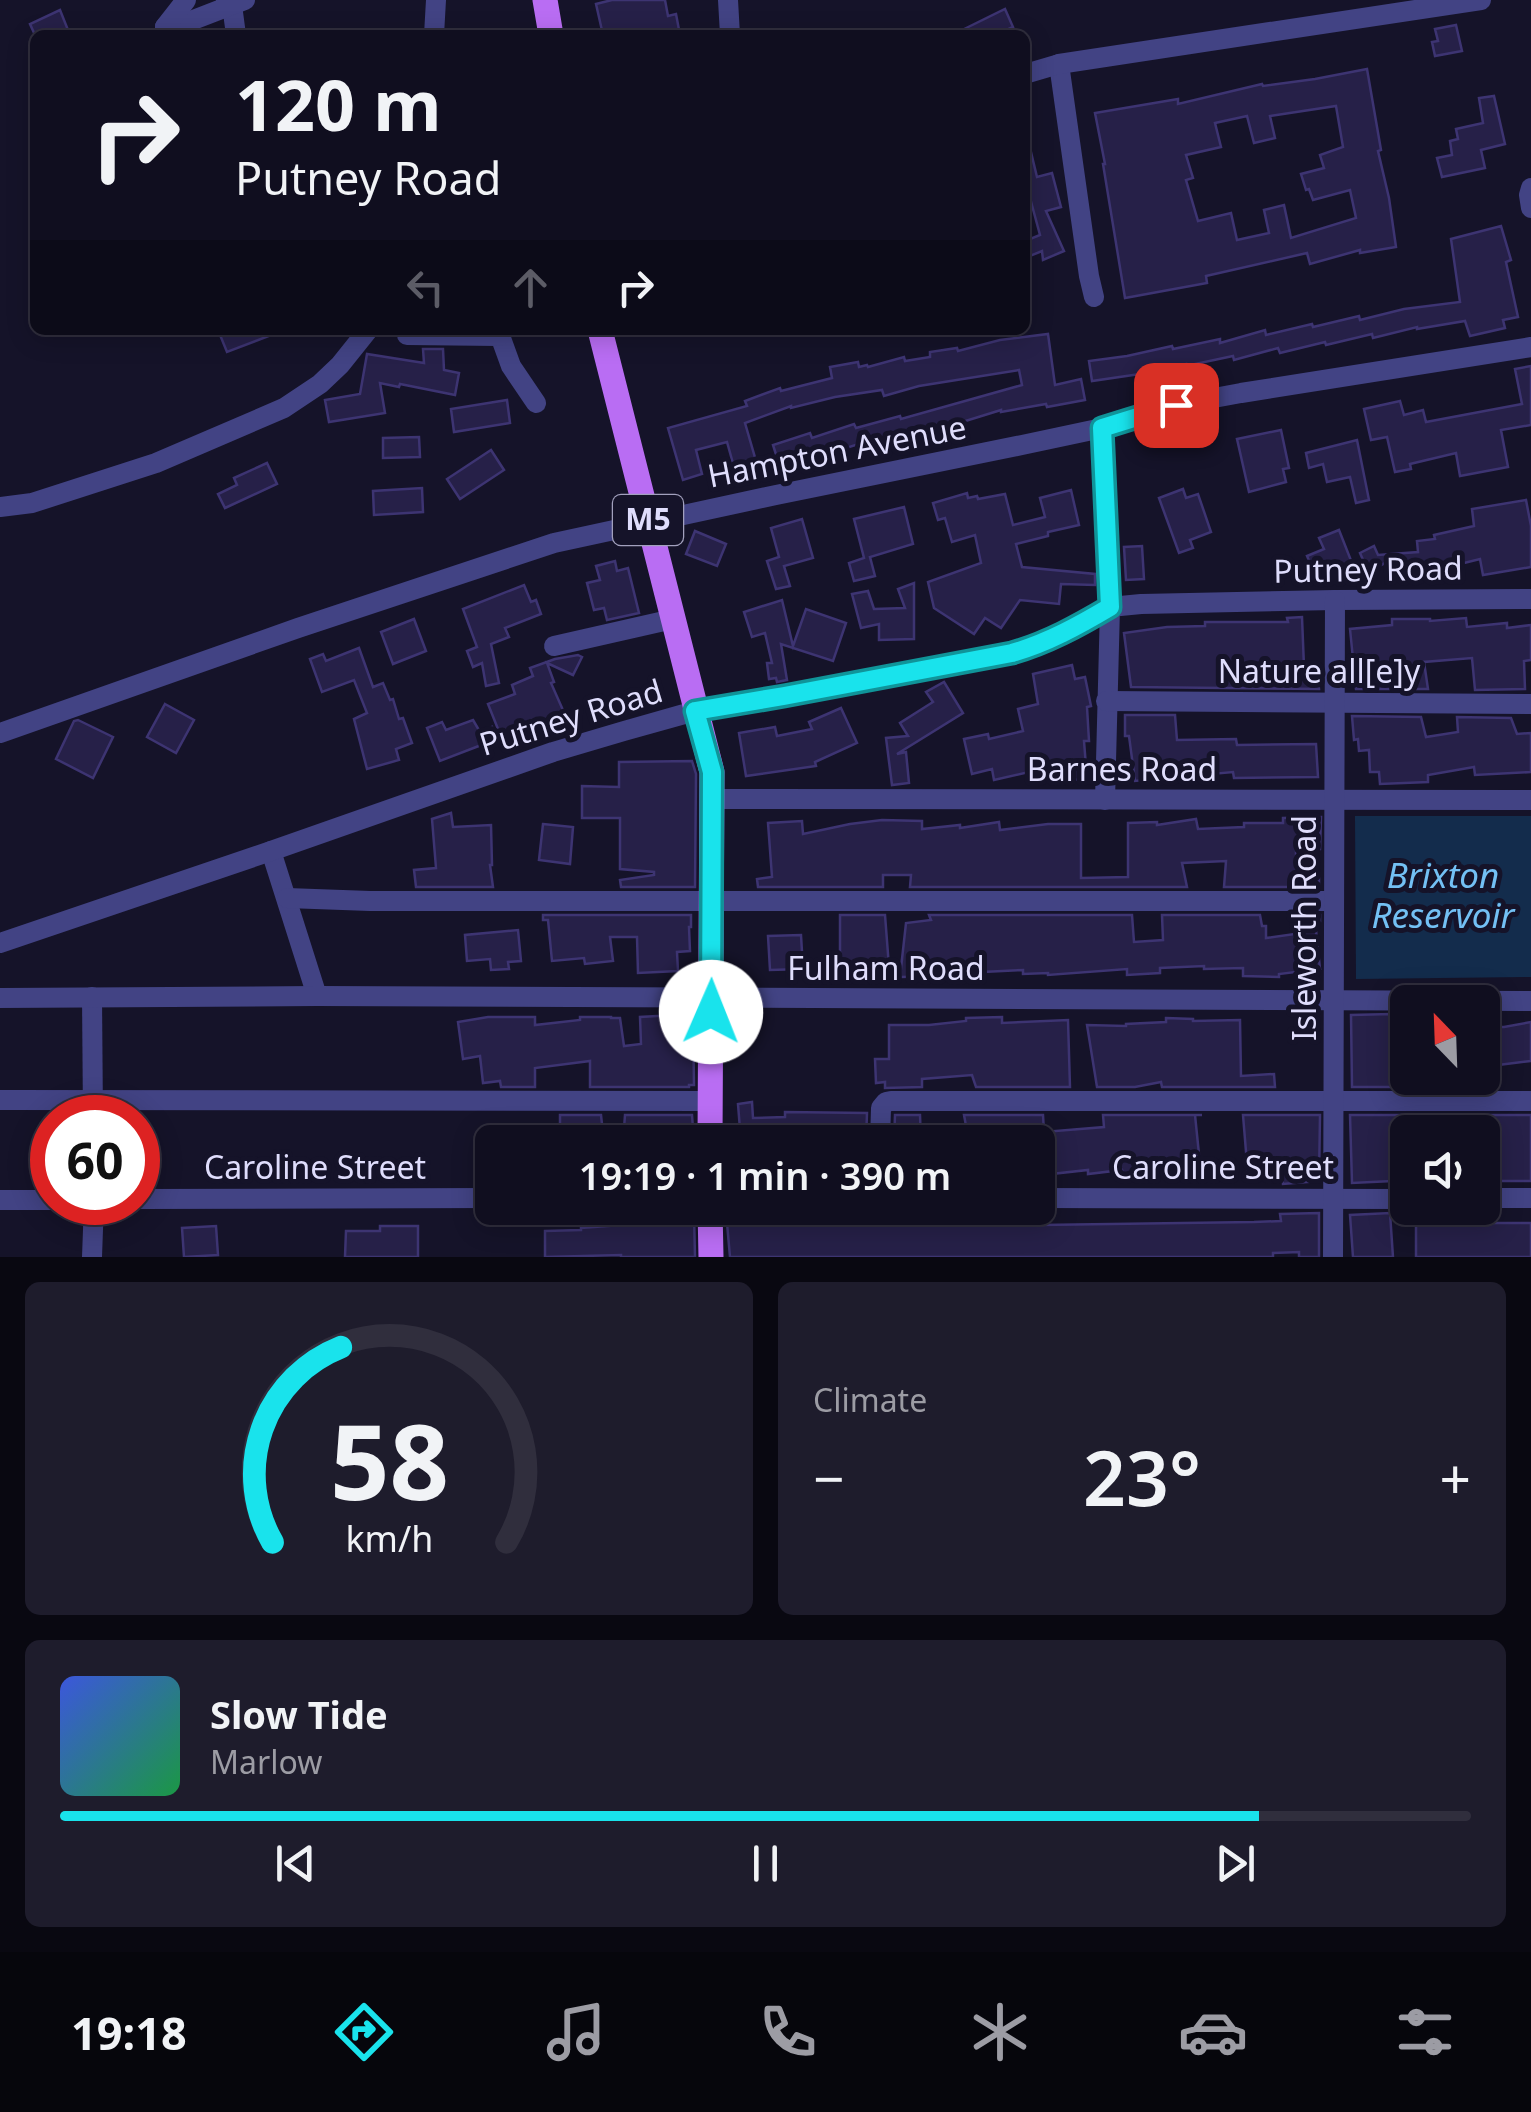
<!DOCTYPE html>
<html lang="en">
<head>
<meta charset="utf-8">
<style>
  body { margin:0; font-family:"Noto Sans",sans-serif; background:#1e1c2c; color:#f1f3f6; height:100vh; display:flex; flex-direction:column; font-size:38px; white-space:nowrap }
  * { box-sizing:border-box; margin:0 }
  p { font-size:32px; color:#9c9ca4 }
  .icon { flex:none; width:55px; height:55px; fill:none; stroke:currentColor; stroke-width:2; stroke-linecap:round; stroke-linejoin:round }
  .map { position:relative; height:1257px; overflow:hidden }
  .details { display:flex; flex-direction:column; gap:25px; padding:25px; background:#090811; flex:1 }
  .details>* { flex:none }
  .top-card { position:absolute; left:30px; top:30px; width:1000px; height:305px; border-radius:15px; box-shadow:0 5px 25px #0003,0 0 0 2px #302e3d; background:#100e1f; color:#f1f3f6; overflow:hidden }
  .needle { width:65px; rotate:337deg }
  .controls { position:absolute; left:1390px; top:985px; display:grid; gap:20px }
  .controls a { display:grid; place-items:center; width:110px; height:110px; border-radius:15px; background:#100e1f; box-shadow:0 5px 25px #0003,0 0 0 2px #302e3d; font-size:50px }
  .speed { position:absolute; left:30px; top:1095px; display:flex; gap:20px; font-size:50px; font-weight:700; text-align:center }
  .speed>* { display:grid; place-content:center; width:130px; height:130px; border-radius:50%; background:#100e1f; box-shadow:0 5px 25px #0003,0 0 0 2px #302e3d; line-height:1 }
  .speed .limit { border:15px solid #d22; background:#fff; color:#111 }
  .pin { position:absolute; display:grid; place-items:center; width:85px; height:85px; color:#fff; margin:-42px; border-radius:20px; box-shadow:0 5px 15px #0006 }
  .me { position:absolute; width:110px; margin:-55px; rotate:1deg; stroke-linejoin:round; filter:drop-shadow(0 0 8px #0008) }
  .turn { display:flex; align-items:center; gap:35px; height:210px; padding:0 40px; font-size:45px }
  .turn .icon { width:130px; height:130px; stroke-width:2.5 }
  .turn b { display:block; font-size:70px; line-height:85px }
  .lanes { display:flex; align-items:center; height:95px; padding:0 40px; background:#0003; justify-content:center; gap:50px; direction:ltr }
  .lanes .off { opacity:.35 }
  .big { font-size:75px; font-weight:600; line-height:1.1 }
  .details .tile { flex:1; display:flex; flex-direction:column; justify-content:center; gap:15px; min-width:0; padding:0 35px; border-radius:15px; background:#1e1c2c }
  .details .dial { align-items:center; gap:0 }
  .dial svg { height:260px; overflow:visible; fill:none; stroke:#302e3d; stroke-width:7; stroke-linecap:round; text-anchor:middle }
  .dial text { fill:#f1f3f6; stroke:none }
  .song { display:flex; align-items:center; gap:30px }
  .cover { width:120px; height:120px; border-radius:15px; background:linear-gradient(135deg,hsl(230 70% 55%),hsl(140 70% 35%)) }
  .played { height:10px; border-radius:5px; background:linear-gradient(90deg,#19e3ec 85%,#302e3d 85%) }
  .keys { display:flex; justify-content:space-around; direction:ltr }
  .heat { display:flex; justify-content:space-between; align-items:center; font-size:55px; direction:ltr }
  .details .tiles { flex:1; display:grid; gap:25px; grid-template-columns:1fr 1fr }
  .tile:last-child { grid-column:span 2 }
  .trip { position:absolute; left:475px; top:1125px; width:580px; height:100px; border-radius:15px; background:#100e1f; box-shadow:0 5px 25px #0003,0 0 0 2px #302e3d; font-weight:600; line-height:100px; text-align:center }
  .dock { display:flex; height:160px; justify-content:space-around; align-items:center; background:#06060c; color:#9c9ca4 }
  .dock .icon { width:70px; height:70px }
  .dock .current { color:#19e3ec }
  .dock b { font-size:45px; color:#f1f3f6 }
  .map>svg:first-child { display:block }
  .water { fill:#132c4c }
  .building { fill:#262048; stroke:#3d3472; stroke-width:2.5; fill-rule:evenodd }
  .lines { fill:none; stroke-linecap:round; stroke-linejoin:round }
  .minor { stroke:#424384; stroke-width:20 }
  .major { stroke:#b96df3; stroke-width:25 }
  .route-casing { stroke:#109499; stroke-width:25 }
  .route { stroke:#19e3ec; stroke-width:18 }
  .labels { text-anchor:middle; stroke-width:10; stroke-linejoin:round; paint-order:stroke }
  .shield { fill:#151329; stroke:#a2a0bd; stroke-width:2.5 }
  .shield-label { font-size:30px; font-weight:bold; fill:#dfddfc }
  .street-label { font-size:32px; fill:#dfddfc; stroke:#151329 }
  .water-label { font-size:35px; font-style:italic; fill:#73c0f4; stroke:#151329 }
</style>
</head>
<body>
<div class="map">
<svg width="1531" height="1257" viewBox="0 0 1531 1257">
  <rect width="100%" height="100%" fill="#151329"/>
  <path class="water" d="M1355,816h176v161l-175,2z"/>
  <g class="building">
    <path d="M612,0h53l3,16 8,-2 4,21h-77l-7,-31z"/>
    <path d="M1005,9l8,18 -11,5 2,3h-52z"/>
    <path d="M60,10l8,20 -11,5h-22l-5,-11z"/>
    <path d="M1456,25l6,26 -27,5 -3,-14 6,-1 -3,-12z"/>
    <path d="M1367,69l14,81 -3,1 11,47 7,49 -36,6v-3l-50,14 -3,-11 -101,23 1,7 -82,15 -22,-134h2l-10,-51 83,-14v5l84,-20 1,2 52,-7zM1336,106l7,41 -23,8 4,13 -23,6 5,16 3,-1 4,11 37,-10 6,28 -65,20 -7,-33 -20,5 5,23 -32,7 -6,-27 -33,8 -12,-41 7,-2 -7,-23 35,-8 -6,-24 32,-7 7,27 21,-5 -5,-22z"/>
    <path d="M1494,96l11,48 -24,6 4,18 -43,9 -5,-19 15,-3 -2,-14 8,-2 -2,-10 27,-6 -4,-25z"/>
    <path d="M1030,148l7,29 15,-4 9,34 -15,4 18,40 -21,9 -1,-9 -17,7v-17l15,-6 -10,-37 -5,1v-50z"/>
    <path d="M1501,226l10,34 -5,2 12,55 -15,3 2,8 -35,8 -5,-15 -48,8v-2l-44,11 -1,-4 -46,11 -1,-3 -45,11 -2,-5 -44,12 -1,-4 -47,10v-2l-46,10 -48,7 -3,-20 38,-5 45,-10 1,3 47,-10v4l45,-13 1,5 46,-11 1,3 46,-11 1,4 44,-11 56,-7 -9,-63z"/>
    <path d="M218,330h64v1l-55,21z"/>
    <path d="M1048,334l7,51 26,-6 4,21 -38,7 -1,-3 -45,8v-2l-87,27 -1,-3 -44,11 -1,-4 -44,14 -2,-5 -43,14 -6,-19 37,-12 2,5 42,-14 2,4 44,-12 1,3 121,-34 -3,-15 -100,16 -35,10 -2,-6 -47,7 -44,11v-2l-46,17 11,38 -22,6 -7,-25 -31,8 6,24 -19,6 -15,-52 79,-22 -2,-5 35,-13 1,3 51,-13 -2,-11 28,-5 1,5 8,-2 1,2 36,-10 1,4 25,-4v-5l27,-4 1,3 42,-11z"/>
    <path d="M423,349h20l1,21 15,3 -4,22 -55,-11 -1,3 -19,-4 5,30 -56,9 -4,-22 35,-6 7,-40 57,9z"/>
    <path d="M1531,366v59l-30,5 7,37 -48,9 -4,-23 -46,11 1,5 -16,3 -8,-35 -16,3 -7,-31 36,-8 4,14 19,-5 3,12 96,-18 -7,-35z"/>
    <path d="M507,400l3,23 -56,9 -3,-23z"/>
    <path d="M1281,430l8,38 -6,1 3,13 -37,10 -12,-53z"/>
    <path d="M419,437l1,20 -37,1v-20z"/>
    <path d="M1357,440l12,60 -13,3 -6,-26 -23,5 -4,-18 -14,4 -3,-15z"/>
    <path d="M491,450l13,20 -44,29 -13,-20z"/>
    <path d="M267,463l10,21 -52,24 -7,-14 19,-9 -3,-7z"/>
    <path d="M422,488l1,24 -49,3 -1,-24z"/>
    <path d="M1183,489l3,9 12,-4 13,38 -21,8 3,8 -14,5 -20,-55z"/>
    <path d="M1071,490l8,35 -31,7v4l-32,8 6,23 73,7v11l-34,-1 -2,20 -39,-4 -19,28 -16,-10 -11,16 -40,-26 -6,-26 53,-19 -6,-28 -23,7 -7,-24 -7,2 -5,-17 34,-10 1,5 9,-2 1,3 27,-5 8,31 32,-8 -5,-19z"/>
    <path d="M1526,500l5,26v41l-48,8 -3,-16 -56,14 -27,2 -1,-17 -28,13 -8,-18 14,-7 4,9 40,-3 -1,-11 18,-2 -1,-4 40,-9 -2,-17z"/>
    <path d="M904,507l9,37 -43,13 5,19 -21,5 -5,-18 15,-5 -10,-39z"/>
    <path d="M802,519l11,39 -29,8 6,20 -14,3 -9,-28 12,-4 -8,-29z"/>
    <path d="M1339,530l13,33 -36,14 -9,-21 17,-7 -5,-11z"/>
    <path d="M695,531l31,13 -9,22 -31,-12z"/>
    <path d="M1142,546l2,33 -18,1 -2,-33z"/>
    <path d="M615,561l2,10 11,-3 11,45 -32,7 -3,-12 -10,2 -7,-27 13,-3 -4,-14z"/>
    <path d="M914,583v56l-35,1v-16l-18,4 -9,-34 16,-3 6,18 31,-1 -7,-19z"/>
    <path d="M524,585l7,17 5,-2 5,14 -36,14 4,9 -18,7 8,39 -13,3 -4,-23 -9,4 -6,-16 10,-4 -14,-38z"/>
    <path d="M782,600l11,46 13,-37 40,14 -13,38 -52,-17 6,36 -10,2 -1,-4 -7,1 -2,-16h5l-7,-30 -13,4 -8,-25z"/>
    <path d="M1302,617l2,50 13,-1 2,23 -188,-2 -7,-54 43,-6 38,-1v-4h83l-1,-4z"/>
    <path d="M1466,618l1,9 40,-4v5l24,-3v35l-7,1 1,28 -50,1 -3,-32 -48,4 4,27h-72l-6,-60 42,-4v-6h38v2z"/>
    <path d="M414,619l12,32 -33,13 -12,-32z"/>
    <path d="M359,648l14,39 10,-4 7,17 3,-1 6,20 4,-1 9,25 -16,6 3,11 -32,9 -13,-50 13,-6 -13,-33 -32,12 -12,-33 13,-5 3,7z"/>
    <path d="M578,655l4,2 -9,18 -26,-12 7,19 -3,1 19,43 -30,12 -9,-18 -31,14 -12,-30 27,-10 -3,-9 21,-9 -3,-8 25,-9z"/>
    <path d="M1072,665l3,14 10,-2 6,29 -4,1 2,34h-5l3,38 -31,2 -1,-15 -61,14 -2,-11 -20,5 -8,-35 24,-5 1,5 34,-8 -5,-22 20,-5 -5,-30z"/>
    <path d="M944,682l19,31 -66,41 9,-2 3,31 -17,2 -6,-47 22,-2 -8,-13 33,-21 -7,-10z"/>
    <path d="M165,704l29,16 -18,33 -29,-16z"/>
    <path d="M841,708l16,35 -42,19 1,4 -70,10 -7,-43 36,-6 2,9 35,-7 -3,-7z"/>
    <path d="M1125,715h50l2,25 59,-1 1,6 79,-1 2,33 -84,1 -1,-6 -98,9 -6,-45h-4z"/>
    <path d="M1352,716l69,1 5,20 32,-5 -1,-15 54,1 6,16 14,-1v39l-56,3 -1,-8 -46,8v7l-48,2 -1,-12h-9l-1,-22 -10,1 -1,-12 -4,1z"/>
    <path d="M78,720l35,17 -20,41 -37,-19 18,-38z"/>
    <path d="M473,720l7,12 12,-5 6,15 -13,5 -1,-3 -44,17 -13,-33 15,-6 4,8z"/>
    <path d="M692,761l4,13 -1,113h-74l-1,-7 34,-5v-3l-34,-3v-51h-38v-32l37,1v-25z"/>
    <path d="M451,813l2,14 38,-2 1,40h-2l3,22h-77l-2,-17 22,-2 -4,-49z"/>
    <path d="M1321,817l-1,32 -24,1v28h23v9h-95l2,-26 -44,2 5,24h-277l1,-12h-28v12h-125l-1,-8 15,-2 -4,-54 34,-2 1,13 47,-10 32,-4 40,1v8l38,-4v3l39,-6 1,8 48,-6h33v54l47,-1v-54l29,-1v3l39,-6 2,10 46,-2v-4h39v-5z"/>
    <path d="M543,824l30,3 -3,37 -31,-4z"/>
    <path d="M543,915h148v12h-2l1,24 -13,1 1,19 -40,2 -1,-36h-27l3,24 -28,3 -1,-6 -32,3 -4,-41h-5z"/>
    <path d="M840,915h45l4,52 -49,1z"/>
    <path d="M929,915h203l2,27 29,-2 -1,-25h98l2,11h4v12l29,-4 -1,-19h26v6h-5l5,48 -41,5v3l-36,-1v-8l-39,1v-3l-44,2v5l-33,2v-6l-79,6v-2l-25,1v-4l-61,3v3l-62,1 6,-54 25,-3z"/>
    <path d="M518,930l3,31 -13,1 1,7 -18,1 -1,-11 -23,2 -2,-26z"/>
    <path d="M801,935l2,34 -33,1 -2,-34z"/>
    <path d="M693,1014l1,71h-5v2h-99v-26l-55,7v19h-34l-1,-6 -17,2 -3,-27 -17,3 -5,-37 30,-5h47v8l45,-5v-3h31v1h9l4,28 17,-2 -1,-27z"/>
    <path d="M1391,1014l1,8 16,1v55h24v9h-80l-1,-72z"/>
    <path d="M1002,1017v6l66,-3 2,67h-94l-4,-12 -50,4v8l-37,1v-6l-9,1 -1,-24h14v-34h40l37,-4v-3z"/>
    <path d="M1166,1018l27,1v2l47,-1 1,56 33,-2 1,13h-113l-1,-5 -26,5h-38l-10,-62 39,1v-2l40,-2z"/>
    <path d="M1531,1022v39l-49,6v-40h22z"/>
    <path d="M752,1102l1,16 32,-1v-5l82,1 -1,29h-125l-3,-38z"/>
    <path d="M560,1115h41l3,27h-64l-1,-14 21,-3z"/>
    <path d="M625,1115h67l2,27h-71z"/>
    <path d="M895,1115h25l1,27h-27z"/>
    <path d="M964,1115h79l1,17 60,-5 -1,-12h99h-7l5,49 -77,11 -1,-5 -34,4v-4l-37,4v-4l-13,1v-29h-69z"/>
    <path d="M1243,1115h77l-1,66 -36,3 -1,-10 -34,2z"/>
    <path d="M1350,1115h75l1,7 44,-3v-4h61v66h-49v-49h-74v43h-16v6l-40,2z"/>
    <path d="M1319,1213v44h-20v-5l-26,1v4h-543l-3,-34 32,-4 1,2 85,-1v3l34,-6v5l83,-1 78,2v2l214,-3 27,-1 -1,-7z"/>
    <path d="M1390,1213l3,44h-40l-3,-42z"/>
    <path d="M656,1214h38l1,43h-74v-2l-76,2v-26l36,-1v-2l39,-3v-5l36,-1z"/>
    <rect x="1416" y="1223" width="115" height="34"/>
    <path d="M216,1226l2,29 -34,2 -2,-29z"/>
    <path d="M380,1226h38v31h-73l1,-26h34z"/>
  </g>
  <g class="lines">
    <g class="minor">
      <path d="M226,0l6,5 4,30"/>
      <path d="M728,0l2,35"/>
      <path d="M165,27l23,-5 57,-22"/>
      <path d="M165,27l21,-27"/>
      <path d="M434,35l2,-35"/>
      <path d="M1059,64l30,212 5,21"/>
      <path d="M1025,74l34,-10 422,-64"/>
      <path d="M1531,188l-2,7 2,13"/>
      <path d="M498,330l13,36 25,37"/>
      <path d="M407,335l92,1"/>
      <path d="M1102,428l8,179 -5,193"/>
      <path d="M0,507l32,-4 124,-40 128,-55 36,-24 20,-19 28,-35"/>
      <path d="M554,646l119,-27"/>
      <path d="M1106,701l425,3"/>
      <path d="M0,733l298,-105 256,-85 222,-48 246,-50 80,-17 74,-23 65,-12 290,-46"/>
      <path d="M712,799l819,1"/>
      <path d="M271,851l46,145"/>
      <path d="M287,898l83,3h964"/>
      <path d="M0,943l271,-92 282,-99 71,-21 71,-20 89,-14 228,-44 23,-6 29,-13 46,-27 31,-3 194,-4 196,-1"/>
      <path d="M92,997l1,121"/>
      <path d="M0,998l317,-2 1214,5"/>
      <path d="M0,1100l710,1"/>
      <path d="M880,1142l1,-34 5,-6 5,-1h640"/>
      <path d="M1038,1198l370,1"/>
      <path d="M1482,1198h49"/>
      <path d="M138,1199l354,-1"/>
      <path d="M0,1200h52"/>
      <path d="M92,1257l2,-55"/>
      <path d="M1333,1257l2,-657"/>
    </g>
    <g class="major">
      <path d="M545,0l6,35"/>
      <path d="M600,330l112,442 -2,370"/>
      <path d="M710,1208l1,49"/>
    </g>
  </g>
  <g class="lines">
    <g class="route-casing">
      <path id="route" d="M711,1012l1,-240 -17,-61 89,-15 228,-43c35,-10 66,-27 98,-46l-8,-179 74,-23"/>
    </g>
    <use href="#route" class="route"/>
  </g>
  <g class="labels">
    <rect class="shield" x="613" y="495" width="70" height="50" rx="8"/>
    <g class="shield-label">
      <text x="648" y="530">M5</text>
    </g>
    <g class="street-label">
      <text transform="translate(837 452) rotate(-11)" y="11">Hampton Avenue</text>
      <text transform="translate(1368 570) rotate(-1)" y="11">Putney Road</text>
      <text x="1319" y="683">Nature all[e]y</text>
      <text transform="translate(571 718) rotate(-17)" y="11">Putney Road</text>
      <text x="1122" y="781">Barnes Road</text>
      <text transform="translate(1305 928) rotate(-90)" y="11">Isleworth Road</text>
      <text x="886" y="980">Fulham Road</text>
      <text x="315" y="1179">Caroline Street</text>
      <text x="1223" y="1179">Caroline Street</text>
    </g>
    <g class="water-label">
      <text x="1443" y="888">Brixton<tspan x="1443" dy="40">Reservoir</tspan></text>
    </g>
  </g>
</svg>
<div class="controls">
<a><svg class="needle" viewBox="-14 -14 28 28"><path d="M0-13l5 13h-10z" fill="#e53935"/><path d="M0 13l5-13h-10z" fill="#9c9ca4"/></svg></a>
<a><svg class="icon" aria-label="sound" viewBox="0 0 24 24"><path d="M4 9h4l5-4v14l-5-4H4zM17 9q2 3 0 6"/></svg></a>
</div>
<div class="speed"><div class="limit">60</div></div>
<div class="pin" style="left:1176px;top:405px;background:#d93025"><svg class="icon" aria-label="arrive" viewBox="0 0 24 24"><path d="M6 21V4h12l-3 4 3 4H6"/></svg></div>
<svg class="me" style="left:711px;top:1012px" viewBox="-20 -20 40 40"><circle r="19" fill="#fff"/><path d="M0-13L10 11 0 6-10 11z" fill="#19e3ec"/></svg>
<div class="trip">19:19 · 1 min · 390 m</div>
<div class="top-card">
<div class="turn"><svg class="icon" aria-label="right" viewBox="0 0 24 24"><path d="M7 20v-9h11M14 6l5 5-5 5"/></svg><div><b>120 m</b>Putney Road</div></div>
<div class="lanes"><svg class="icon off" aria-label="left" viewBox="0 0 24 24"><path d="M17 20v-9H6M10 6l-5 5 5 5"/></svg><svg class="icon off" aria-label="ahead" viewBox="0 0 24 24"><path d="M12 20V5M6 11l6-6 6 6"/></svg><svg class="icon" aria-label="right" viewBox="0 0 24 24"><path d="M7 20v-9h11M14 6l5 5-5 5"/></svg></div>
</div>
</div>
<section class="details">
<div class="tiles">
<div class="tile dial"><svg viewBox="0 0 100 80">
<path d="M14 69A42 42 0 1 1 86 69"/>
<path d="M14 69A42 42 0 0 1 35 9" stroke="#19e3ec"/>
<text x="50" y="56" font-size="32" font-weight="700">58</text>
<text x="50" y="72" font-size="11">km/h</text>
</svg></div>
<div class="tile"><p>Climate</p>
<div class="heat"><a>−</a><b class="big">23°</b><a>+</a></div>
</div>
<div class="tile">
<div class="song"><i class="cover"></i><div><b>Slow Tide</b><p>Marlow</p></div></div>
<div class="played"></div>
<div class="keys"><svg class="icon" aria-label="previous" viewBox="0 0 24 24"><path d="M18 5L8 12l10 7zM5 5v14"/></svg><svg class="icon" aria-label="pause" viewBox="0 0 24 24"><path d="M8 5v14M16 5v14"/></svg><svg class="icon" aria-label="next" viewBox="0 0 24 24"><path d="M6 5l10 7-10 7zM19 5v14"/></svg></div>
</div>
</div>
</section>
<nav class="dock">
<b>19:18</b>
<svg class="icon current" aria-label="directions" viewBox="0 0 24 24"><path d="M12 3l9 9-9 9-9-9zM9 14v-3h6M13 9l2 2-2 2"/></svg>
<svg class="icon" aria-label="music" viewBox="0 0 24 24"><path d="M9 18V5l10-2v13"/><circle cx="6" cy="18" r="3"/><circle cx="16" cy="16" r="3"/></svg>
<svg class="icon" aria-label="phone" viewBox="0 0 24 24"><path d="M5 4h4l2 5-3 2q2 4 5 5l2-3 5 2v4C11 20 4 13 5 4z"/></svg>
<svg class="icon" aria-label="climate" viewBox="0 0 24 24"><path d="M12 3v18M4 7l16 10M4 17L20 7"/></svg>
<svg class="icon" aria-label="car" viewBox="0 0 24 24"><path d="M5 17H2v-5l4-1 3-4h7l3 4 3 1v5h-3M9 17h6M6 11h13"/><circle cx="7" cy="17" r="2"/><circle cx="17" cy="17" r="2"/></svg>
<svg class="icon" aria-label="filters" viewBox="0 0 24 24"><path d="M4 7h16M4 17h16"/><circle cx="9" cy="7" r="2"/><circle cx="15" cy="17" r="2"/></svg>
</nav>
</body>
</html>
